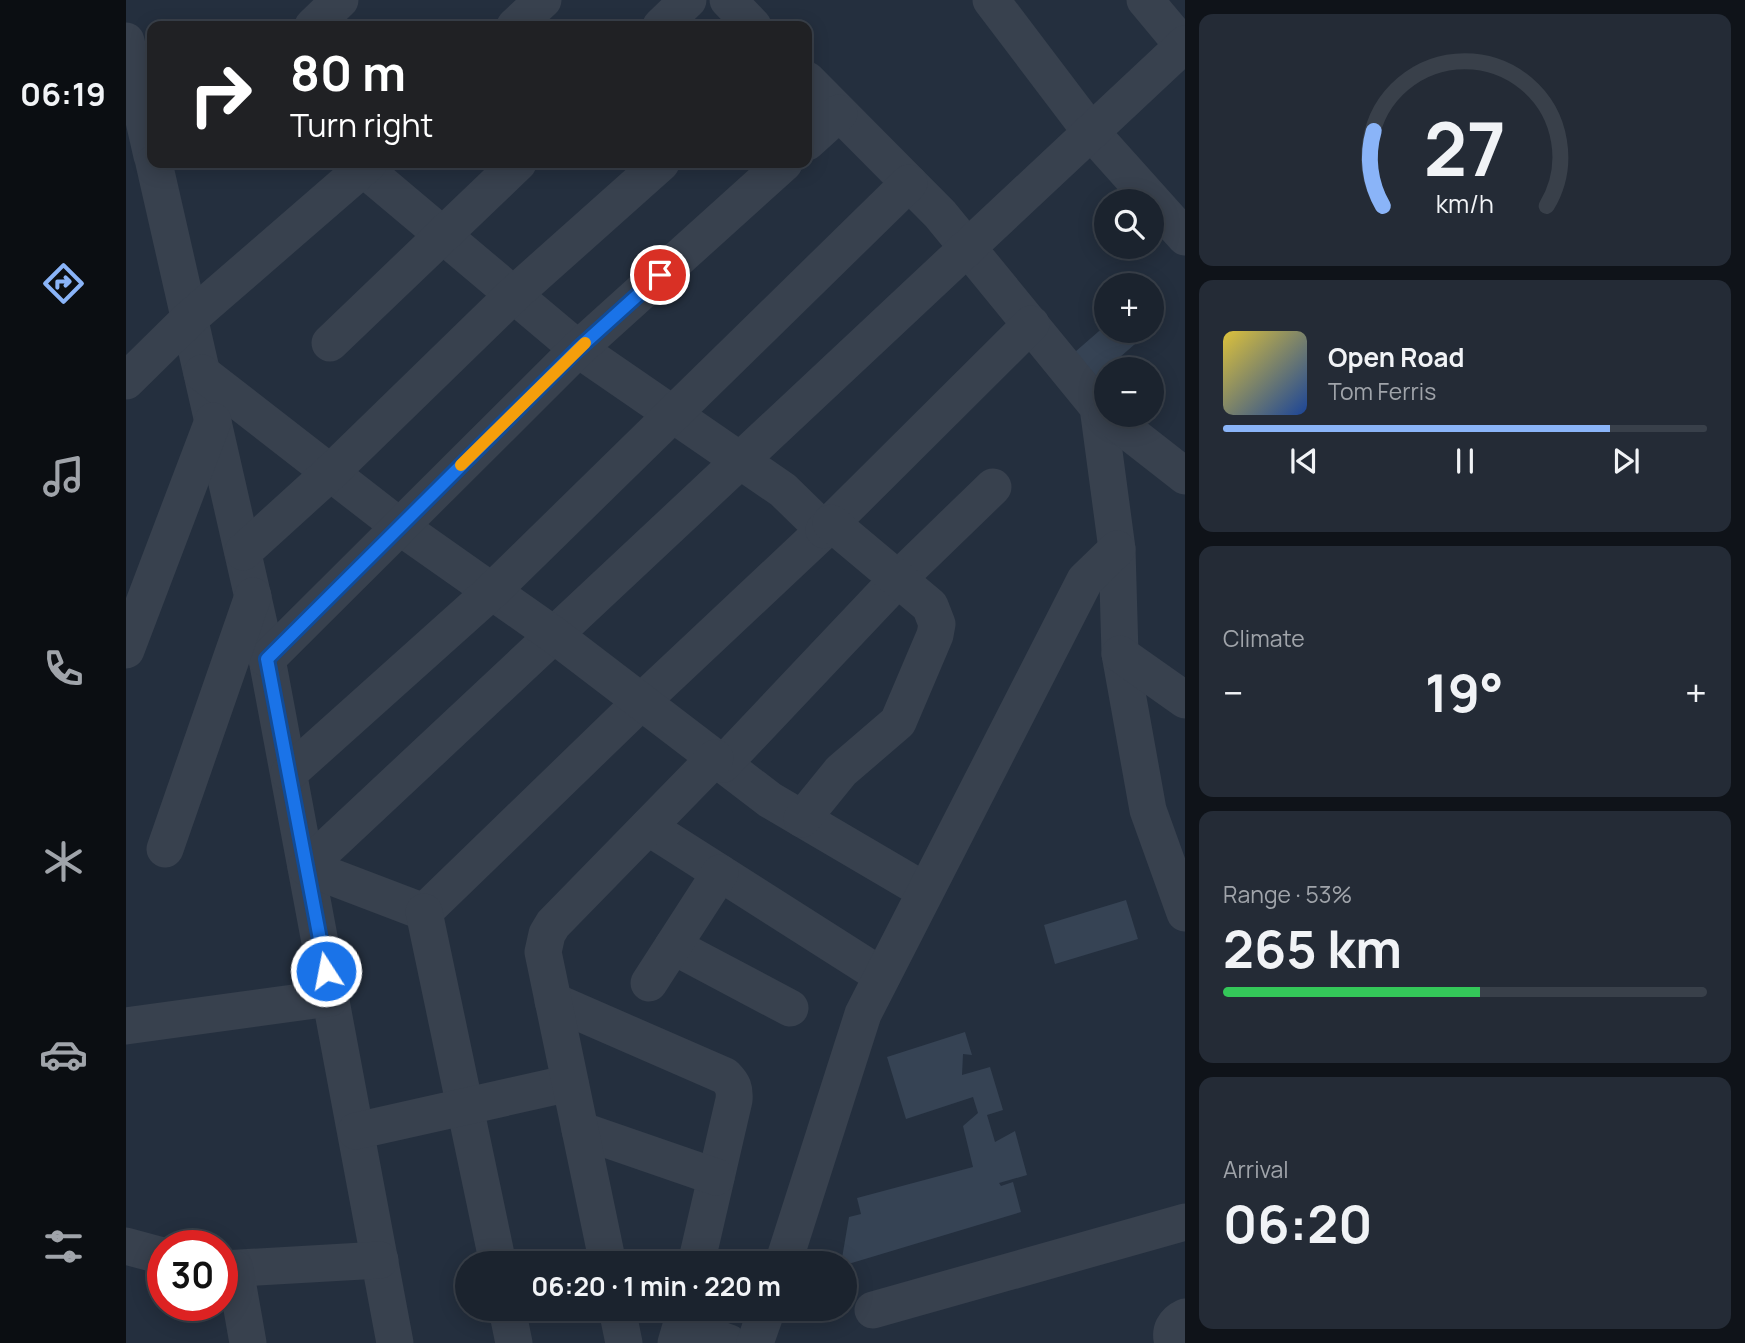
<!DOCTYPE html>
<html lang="en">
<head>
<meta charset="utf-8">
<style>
  body { margin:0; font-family:Manrope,sans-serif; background:#242b36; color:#f1f3f6; height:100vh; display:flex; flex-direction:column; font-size:26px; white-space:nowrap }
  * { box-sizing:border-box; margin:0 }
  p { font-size:23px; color:#a0a4aa }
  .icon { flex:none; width:38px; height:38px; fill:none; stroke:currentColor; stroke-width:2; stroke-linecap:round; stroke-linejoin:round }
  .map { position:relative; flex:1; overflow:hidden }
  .side { display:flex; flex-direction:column; gap:14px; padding:14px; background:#0f1319; width:560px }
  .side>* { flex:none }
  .guide { position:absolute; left:21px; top:21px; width:665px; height:147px; border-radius:14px; box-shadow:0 4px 18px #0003,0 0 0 2px #39404a; background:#202124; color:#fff; overflow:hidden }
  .tools { position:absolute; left:968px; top:189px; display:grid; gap:14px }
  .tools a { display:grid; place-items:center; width:70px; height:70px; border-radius:50%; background:#1b232e; box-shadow:0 4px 18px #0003,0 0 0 2px #39404a; font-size:35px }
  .speed { position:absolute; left:21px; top:1230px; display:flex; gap:14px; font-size:35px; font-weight:700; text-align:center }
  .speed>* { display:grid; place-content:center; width:91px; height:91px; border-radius:50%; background:#1b232e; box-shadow:0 4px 18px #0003,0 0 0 2px #39404a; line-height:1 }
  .speed .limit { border:10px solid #d22; background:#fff; color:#111 }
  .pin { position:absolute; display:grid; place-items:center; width:60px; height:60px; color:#fff; margin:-30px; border:4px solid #fff; border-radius:50%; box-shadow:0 2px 7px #0007 }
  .me { position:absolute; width:77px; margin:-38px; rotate:349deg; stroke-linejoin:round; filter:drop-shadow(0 0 5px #0008) }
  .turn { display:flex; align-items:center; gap:24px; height:147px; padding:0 28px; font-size:32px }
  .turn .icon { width:91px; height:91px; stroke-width:2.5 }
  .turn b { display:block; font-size:49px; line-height:60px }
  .big { font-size:52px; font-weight:700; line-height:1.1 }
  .side .card { flex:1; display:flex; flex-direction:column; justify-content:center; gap:10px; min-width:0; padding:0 24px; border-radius:14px; background:#242b36 }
  .side .dial { align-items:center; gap:0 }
  .dial svg { height:182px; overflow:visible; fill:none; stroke:#39404a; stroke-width:7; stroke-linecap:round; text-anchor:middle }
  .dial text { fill:#f1f3f6; stroke:none }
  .song { display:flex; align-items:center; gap:21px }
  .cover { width:84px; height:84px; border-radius:10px; background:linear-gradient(135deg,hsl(50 70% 55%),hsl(220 70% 35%)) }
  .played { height:7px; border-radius:4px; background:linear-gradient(90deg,#8ab4f8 80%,#39404a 80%) }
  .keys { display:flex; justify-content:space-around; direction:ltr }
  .heat { display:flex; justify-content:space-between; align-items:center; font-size:38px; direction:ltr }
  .charge { height:10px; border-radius:5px; background:linear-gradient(90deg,#34c759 53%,#39404a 0) }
  .trip { position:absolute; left:329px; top:1251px; width:402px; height:70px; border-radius:35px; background:#1b232e; box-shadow:0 4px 18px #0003,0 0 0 2px #39404a; font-weight:700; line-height:70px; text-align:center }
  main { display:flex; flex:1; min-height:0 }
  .dock { display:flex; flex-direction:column; width:126px; justify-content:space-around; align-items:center; background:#0b0e12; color:#a0a4aa }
  .dock .icon { width:49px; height:49px }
  .dock .current { color:#8ab4f8 }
  .dock b { font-size:32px; color:#f1f3f6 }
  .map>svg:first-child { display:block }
  .building { fill:#364354 }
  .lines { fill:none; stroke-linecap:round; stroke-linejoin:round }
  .minor { stroke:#38414e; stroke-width:37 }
  .route-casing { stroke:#114b97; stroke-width:18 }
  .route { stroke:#1a73e8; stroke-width:12 }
  .slow { stroke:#f59e0b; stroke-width:12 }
</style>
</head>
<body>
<main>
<nav class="dock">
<b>06:19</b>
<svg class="icon current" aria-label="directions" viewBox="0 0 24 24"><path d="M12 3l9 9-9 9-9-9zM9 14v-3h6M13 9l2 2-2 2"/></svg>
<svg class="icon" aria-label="music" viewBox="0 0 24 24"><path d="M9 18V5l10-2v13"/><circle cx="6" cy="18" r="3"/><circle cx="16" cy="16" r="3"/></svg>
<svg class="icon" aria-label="phone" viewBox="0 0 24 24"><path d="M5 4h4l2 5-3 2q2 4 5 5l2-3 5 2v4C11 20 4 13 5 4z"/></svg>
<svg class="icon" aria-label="climate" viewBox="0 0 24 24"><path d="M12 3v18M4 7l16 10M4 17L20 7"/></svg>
<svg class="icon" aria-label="car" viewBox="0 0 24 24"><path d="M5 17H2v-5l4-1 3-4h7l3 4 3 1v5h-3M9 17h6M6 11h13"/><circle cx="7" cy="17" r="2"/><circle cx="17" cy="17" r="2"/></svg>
<svg class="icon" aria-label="filters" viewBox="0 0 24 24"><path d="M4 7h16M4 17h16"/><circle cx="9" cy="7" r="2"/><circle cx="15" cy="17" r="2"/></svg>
</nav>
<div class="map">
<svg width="1059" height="1343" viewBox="0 0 1059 1343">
  <rect width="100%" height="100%" fill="#242f3e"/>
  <g class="building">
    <path d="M980,325v6h44l-53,46 -22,-25z"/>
    <path d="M1000,900l12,39 -83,25 -11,-39z"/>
    <path d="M839,1032l7,23 -9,-1 -1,21 28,-8 13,43 -16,5 8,27 20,-11 12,44 -28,8 2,3 12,-4 8,30 -176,53 -4,-1 8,-47 12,-3 -4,-16 116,-31 -10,-41 15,-13 -5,-16 -67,22 -19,-62z"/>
  </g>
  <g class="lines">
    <g class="minor">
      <path d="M602,0l25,26"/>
      <path d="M865,0l100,132 94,105"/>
      <path d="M1019,0l40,48"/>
      <path d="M187,26l27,-26"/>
      <path d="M389,26l28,-26"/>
      <path d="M535,26l27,-26"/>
      <path d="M0,41l26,115"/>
      <path d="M681,80l133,134 158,193 19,142 3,105 28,156 37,103"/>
      <path d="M681,142l32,-29"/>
      <path d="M28,163l113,496 128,684"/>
      <path d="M237,168l215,181 205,141 41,40 -183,172 -217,210 -118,-45c293,-275 586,-549 879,-823"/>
      <path d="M204,343l188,-180"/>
      <path d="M76,373l197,153 155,109 216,165 155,91"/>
      <path d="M0,381l63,-62 180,-156"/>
      <path d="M981,415l78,61"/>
      <path d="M698,530l207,-206"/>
      <path d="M117,552l87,-79 183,-178 148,-132"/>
      <path d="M0,650l87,-229"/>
      <path d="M994,654l65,46"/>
      <path d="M141,659l311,-310 206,-186"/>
      <path d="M597,764l175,-185 95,-92"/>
      <path d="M163,773l202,-181 418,-409"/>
      <path d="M676,819l39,-48 57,-49 37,-87 2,-11 -7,-18 -99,-83"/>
      <path d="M522,827l234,149"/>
      <path d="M39,849l88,-253"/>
      <path d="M298,912l74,352"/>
      <path d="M547,946l117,62"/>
      <path d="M523,983l71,-110"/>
      <path d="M427,1001l172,75c8,8 10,13 9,24l-38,164"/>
      <path d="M0,1026l204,-28"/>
      <path d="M454,1130l136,47"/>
      <path d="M230,1131l214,-48"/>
      <path d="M0,1246l37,10"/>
      <path d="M482,1264l-65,-312 4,-18 6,-10 162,-166"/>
      <path d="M657,1264l80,-250 222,-434 32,-31"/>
      <path d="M96,1269l158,-9"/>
      <path d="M109,1269l13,74"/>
      <path d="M381,1309l7,34"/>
      <path d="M491,1309l7,34"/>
      <path d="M747,1310l312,-88"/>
      <path d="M550,1343l5,-17 48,17"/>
      <path d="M629,1343l12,-34"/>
      <path d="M1047,1343c-4,-12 1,-21 12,-26"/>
    </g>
  </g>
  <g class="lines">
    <g class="route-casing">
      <path id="route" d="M200,971l-59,-312 311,-310 82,-74"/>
    </g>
    <use href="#route" class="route"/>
    <path class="slow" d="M335,465l124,-122"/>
  </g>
</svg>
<div class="tools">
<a><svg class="icon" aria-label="search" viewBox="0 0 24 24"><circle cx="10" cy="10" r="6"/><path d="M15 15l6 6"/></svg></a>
<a>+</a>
<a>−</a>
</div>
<div class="speed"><div class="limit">30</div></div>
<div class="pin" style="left:534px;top:275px;background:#d93025"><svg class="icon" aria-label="arrive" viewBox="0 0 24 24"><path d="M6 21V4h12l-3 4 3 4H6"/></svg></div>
<svg class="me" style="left:200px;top:971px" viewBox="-20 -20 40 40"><circle r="17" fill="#1a73e8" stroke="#fff" stroke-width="3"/><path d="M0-11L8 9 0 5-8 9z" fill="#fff"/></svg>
<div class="trip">06:20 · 1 min · 220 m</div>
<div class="guide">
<div class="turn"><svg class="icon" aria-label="right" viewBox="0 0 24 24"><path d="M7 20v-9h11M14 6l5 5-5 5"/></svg><div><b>80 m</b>Turn right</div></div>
</div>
</div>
<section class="side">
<div class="card dial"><svg viewBox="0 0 100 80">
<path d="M14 69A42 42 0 1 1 86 69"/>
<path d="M14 69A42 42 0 0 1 10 36" stroke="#8ab4f8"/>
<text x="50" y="56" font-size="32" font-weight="700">27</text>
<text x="50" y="72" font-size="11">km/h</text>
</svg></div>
<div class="card">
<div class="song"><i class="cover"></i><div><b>Open Road</b><p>Tom Ferris</p></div></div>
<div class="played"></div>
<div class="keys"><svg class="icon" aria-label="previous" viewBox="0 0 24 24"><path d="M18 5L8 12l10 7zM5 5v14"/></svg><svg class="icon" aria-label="pause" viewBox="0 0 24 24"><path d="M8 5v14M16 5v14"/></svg><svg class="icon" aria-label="next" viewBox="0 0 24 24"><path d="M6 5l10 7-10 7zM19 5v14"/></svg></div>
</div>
<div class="card"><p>Climate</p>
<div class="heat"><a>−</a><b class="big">19°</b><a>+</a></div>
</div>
<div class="card"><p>Range · 53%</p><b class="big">265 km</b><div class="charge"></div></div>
<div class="card"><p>Arrival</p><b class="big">06:20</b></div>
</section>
</main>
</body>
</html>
